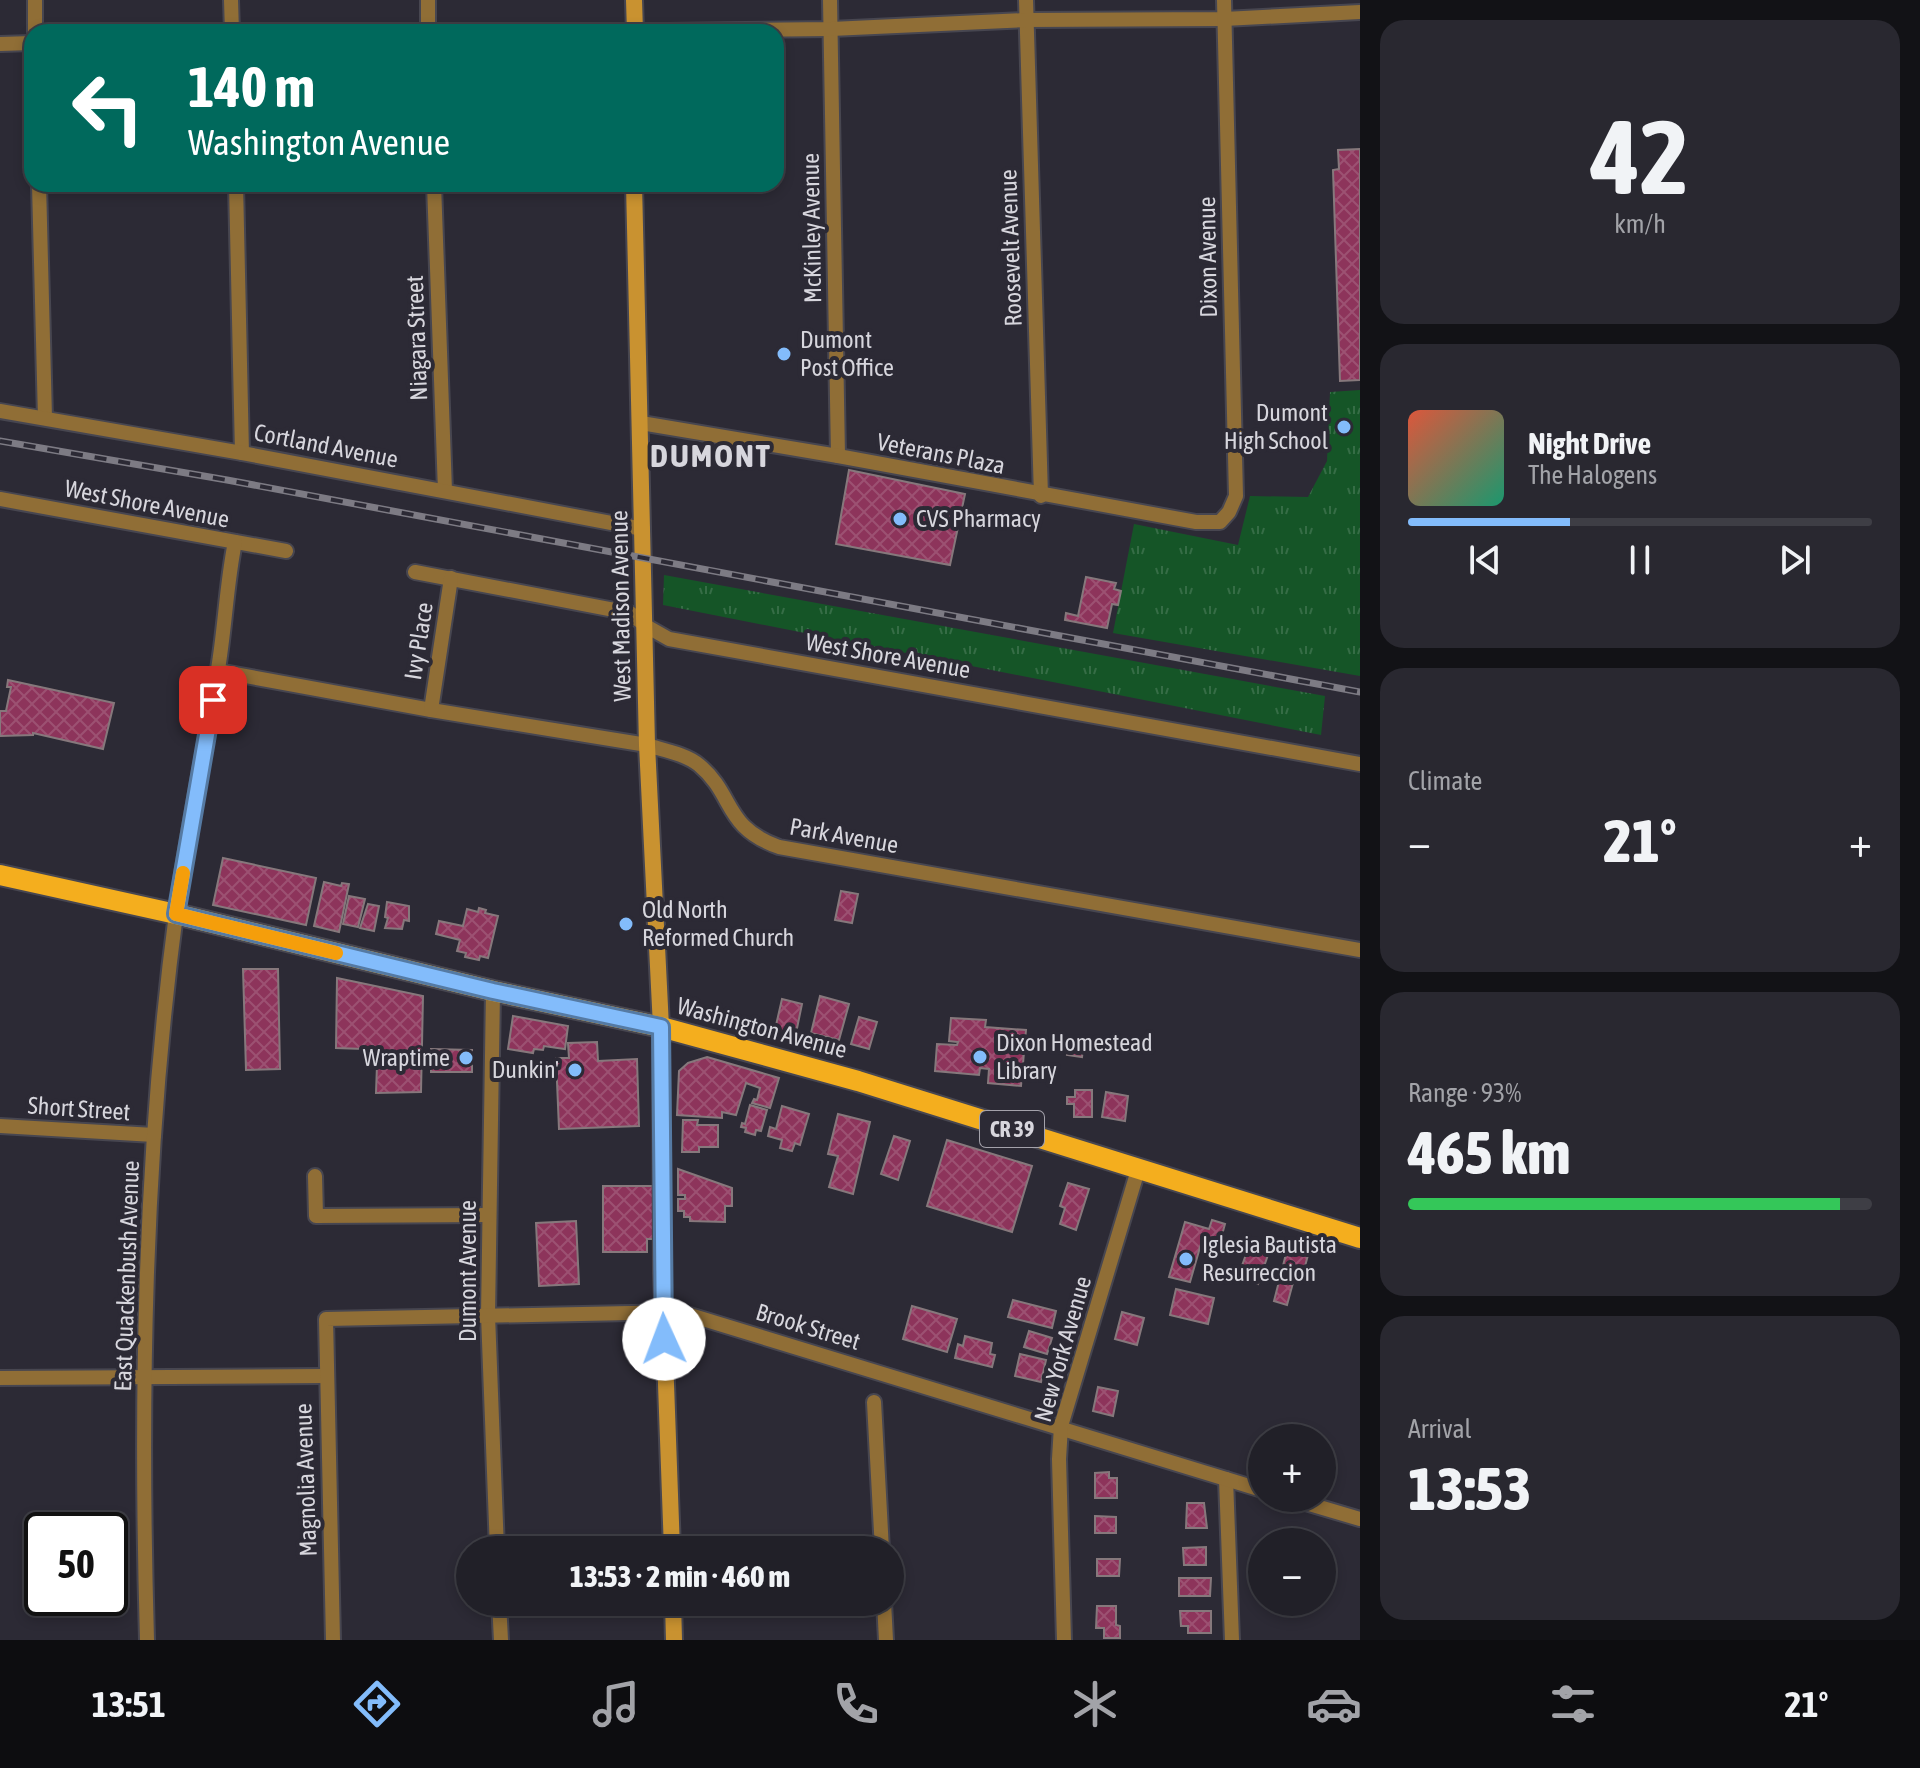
<!DOCTYPE html>
<html lang="en">
<head>
<meta charset="utf-8">
<style>
  body { margin:0; font-family:"Asap Condensed",sans-serif; background:#292830; color:#f1f3f6; height:100vh; display:flex; flex-direction:column; font-size:30px; white-space:nowrap }
  * { box-sizing:border-box; margin:0 }
  p { font-size:26px; color:#a2a3a8 }
  .icon { flex:none; width:44px; height:44px; fill:none; stroke:currentColor; stroke-width:2; stroke-linecap:round; stroke-linejoin:round }
  .map { position:relative; flex:1; overflow:hidden }
  .panel { display:flex; flex-direction:column; gap:20px; padding:20px; background:#121216; width:560px }
  .panel>* { flex:none }
  .banner { position:absolute; left:24px; top:24px; width:760px; height:168px; border-radius:24px; box-shadow:0 4px 12px #0003,0 0 0 2px #3e3e45; background:#00695c; color:#fff; overflow:hidden }
  .fabs { position:absolute; left:1248px; top:1424px; display:grid; gap:16px }
  .fabs a { display:grid; place-items:center; width:88px; height:88px; border-radius:50%; background:#212028; box-shadow:0 4px 12px #0003,0 0 0 2px #3e3e45; font-size:40px }
  .speed { position:absolute; left:24px; top:1512px; display:flex; gap:16px; font-size:40px; font-weight:700; text-align:center }
  .speed>* { display:grid; place-content:center; width:104px; height:104px; border-radius:50%; background:#212028; box-shadow:0 4px 12px #0003,0 0 0 2px #3e3e45; line-height:1 }
  .speed .limit { border:4px solid #111; border-radius:12px; background:#fff; color:#111 }
  .pin { position:absolute; display:grid; place-items:center; width:68px; height:68px; color:#fff; margin:-34px; border-radius:16px; box-shadow:0 4px 12px #0006 }
  .me { position:absolute; width:88px; margin:-44px; rotate:358deg; stroke-linejoin:round; filter:drop-shadow(0 0 6px #0008) }
  .turn { display:flex; align-items:center; gap:28px; height:168px; padding:0 32px; font-size:36px }
  .turn .icon { width:104px; height:104px; stroke-width:2.5 }
  .turn b { display:block; font-size:56px; line-height:68px }
  .big { font-size:60px; font-weight:800; line-height:1.1 }
  .panel .tile { flex:1; display:flex; flex-direction:column; justify-content:center; gap:12px; min-width:0; padding:0 28px; border-radius:24px; background:#292830 }
  .panel .dial { align-items:center; gap:0 }
  .dial b { font-size:104px; line-height:1 }
  .song { display:flex; align-items:center; gap:24px }
  .cover { width:96px; height:96px; border-radius:12px; background:linear-gradient(135deg,hsl(10 70% 55%),hsl(160 70% 35%)) }
  .played { height:8px; border-radius:4px; background:linear-gradient(90deg,#83bcfb 35%,#3e3e45 35%) }
  .keys { display:flex; justify-content:space-around; direction:ltr }
  .heat { display:flex; justify-content:space-between; align-items:center; font-size:44px; direction:ltr }
  .charge { height:12px; border-radius:6px; background:linear-gradient(90deg,#34c759 93%,#3e3e45 0) }
  .trip { position:absolute; left:456px; top:1536px; width:448px; height:80px; border-radius:40px; background:#212028; box-shadow:0 4px 12px #0003,0 0 0 2px #3e3e45; font-weight:800; line-height:80px; text-align:center }
  .dock { display:flex; height:128px; justify-content:space-around; align-items:center; background:#0d0d10; color:#a2a3a8 }
  .dock .icon { width:56px; height:56px }
  .dock .current { color:#83bcfb }
  .dock b { font-size:36px; color:#f1f3f6 }
  main { display:flex; flex:1; min-height:0 }
  .map>svg:first-child { display:block }
  .park { fill:url(#park-tufts) }
  .building { fill:url(#building-cross-hatch); stroke:#86787c; stroke-width:2 }
  .lines { fill:none; stroke-linecap:round; stroke-linejoin:round }
  .street-casing { stroke:#474650; stroke-width:18 }
  .secondary-casing { stroke:#474650; stroke-width:20 }
  .primary-casing { stroke:#474650; stroke-width:24 }
  .street { stroke:#906e36; stroke-width:14 }
  .secondary { stroke:#c99230; stroke-width:16 }
  .primary { stroke:#f4ae1e; stroke-width:20 }
  .rail-casing { stroke:#7d7b84; stroke-width:7 }
  .rail { stroke:#2c2a35; stroke-width:4; stroke-dasharray:12; stroke-linecap:butt }
  .route-casing { stroke:#557aa3; stroke-width:20 }
  .route { stroke:#83bcfb; stroke-width:14 }
  .slow { stroke:#f59e0b; stroke-width:14 }
  .poi-dot { fill:#83bcfb; stroke:#2c2a35; stroke-width:3 }
  .labels { text-anchor:middle; stroke-width:8; stroke-linejoin:round; paint-order:stroke }
  .shield { fill:#2c2a35; stroke:#a4a2ab; stroke-width:2 }
  .shield-label { font-size:22px; font-weight:bold; fill:#d7d6dd }
  .street-label { font-size:24px; fill:#d7d6dd; stroke:#2c2a35 }
  .poi-label { font-size:24px; fill:#d7d6dd; stroke:#2c2a35; text-anchor:start }
  .district-label { font-size:32px; font-weight:bold; letter-spacing:2px; fill:#d7d6dd; stroke:#2c2a35 }
</style>
</head>
<body>
<main>
<div class="map">
<svg width="1360" height="1640" viewBox="0 0 1360 1640">
  <defs>
    <pattern id="park-tufts" width="24" height="20" patternUnits="userSpaceOnUse" patternTransform="scale(2)"><rect width="24" height="20" fill="#155527"/><path d="M3 7l-1-3M5 7V3M7 7l1-3M15 17l-1-3M17 17v-4M19 17l1-3" fill="none" stroke="#366d46"/></pattern>
    <pattern id="building-cross-hatch" width="8" height="8" patternUnits="userSpaceOnUse" patternTransform="scale(2)"><rect width="8" height="8" fill="#8d345b"/><path d="M0 0l8 8M0 8l8-8" fill="none" stroke="#9c5172"/></pattern>
  </defs>
  <rect width="100%" height="100%" fill="#2c2a35"/>
  <g class="park">
    <path d="M1360,390v286l-247,-43 21,-109 104,21 12,-49 58,1 19,-36 3,-69z"/>
    <path d="M664,575l661,121 -4,39 -658,-130z"/>
  </g>
  <g class="building">
    <path d="M1360,149v231l-20,1 -7,-211 6,-1 -1,-19z"/>
    <path d="M849,470l116,24 -15,71 -114,-21z"/>
    <path d="M1086,577l30,6 -2,6 7,2 -3,14 -6,-1 -5,24 -42,-8 1,-7 12,3z"/>
    <path d="M8,680l106,23 -11,46 -70,-16v2l-33,1v-25h6l5,-24h-4z"/>
    <path d="M223,858l93,20 -10,47 -93,-20z"/>
    <path d="M324,882l17,4 1,-3 7,1 -10,48 -25,-6z"/>
    <path d="M841,891l17,3 -6,29 -17,-3z"/>
    <path d="M349,896l16,3 -7,28 -15,-3z"/>
    <path d="M387,902l22,4v15l-5,-1 -2,9 -17,-1 3,-10 -3,-1z"/>
    <path d="M368,904l11,2 -5,25 -14,-3z"/>
    <path d="M479,908l7,2 -1,3 13,3 -10,42 -8,-2 -1,4 -14,-3 1,-4 -9,-2 3,-11 -24,-6 3,-13 24,5 4,-17 11,3z"/>
    <path d="M243,969h35l2,100 -34,1z"/>
    <path d="M337,978l86,18 -2,96 -45,1 1,-28 -13,-1v-15l-28,-1z"/>
    <path d="M820,996l29,8 -10,36 -28,-7z"/>
    <path d="M782,999l20,5 -7,34 -21,-4z"/>
    <path d="M513,1016l55,10 -3,23 -21,-3 -1,4 -9,-1 -1,4 -25,-4z"/>
    <path d="M859,1017l18,5 -8,27 -18,-5z"/>
    <path d="M951,1018l35,2 -1,7 41,3 -5,56 -33,-3 1,-14 -9,-1 -1,7 -44,-4 2,-27 20,1 1,-3 -9,-1z"/>
    <path d="M1069,1038l15,2 -2,17 -15,-2z"/>
    <path d="M597,1042l1,19 39,-2 2,67 -80,3 -3,-71h13l-1,-15z"/>
    <path d="M431,1049l41,1v22h-41z"/>
    <path d="M707,1057l72,21 -9,30 -18,-5 2,-4 3,1 3,-12 -14,-5 -10,32 -14,-3v6l-45,-3 2,-44 9,-8z"/>
    <path d="M1075,1090h17v27h-18v-13h-7v-7h8z"/>
    <path d="M1106,1092l22,4 -3,25 -23,-4z"/>
    <path d="M750,1105l17,5 -6,21 -5,-1 -1,5 -10,-3 1,-4 -5,-1 1,-4 3,1z"/>
    <path d="M782,1106l27,8 -9,31 -5,-2 -3,8 -12,-3 2,-8 -14,-4 2,-9 6,2z"/>
    <path d="M838,1114l32,8 -17,72 -24,-7 9,-31 -10,-2z"/>
    <path d="M683,1120h15l-1,5h21v22h-19v5h-17z"/>
    <path d="M894,1136l16,5 -12,39 -17,-6z"/>
    <path d="M947,1140l85,26 -20,66 -85,-26z"/>
    <path d="M678,1169l54,19v18h-7v16l-35,-1v-4h-6v-6h-6v-12h7v-4h-7z"/>
    <path d="M1068,1183l21,6 -13,41 -16,-6 5,-16 -5,-2z"/>
    <path d="M603,1186h51v53h-7v13h-44z"/>
    <path d="M1212,1220l13,4 -5,18 -17,-5 -13,45 -21,-5 16,-55 24,7z"/>
    <path d="M576,1221l3,63 -40,2 -3,-63z"/>
    <path d="M1249,1246l20,6 -11,32 -20,-7z"/>
    <path d="M1287,1250l21,5 -7,26 -7,-2 -7,26 -13,-4z"/>
    <path d="M1176,1289l38,9 -6,26 -38,-9z"/>
    <path d="M1013,1300l43,11 -4,17 -44,-11z"/>
    <path d="M912,1306l45,13 -10,33 -44,-13z"/>
    <path d="M1122,1312l22,6 -7,27 -22,-6z"/>
    <path d="M1029,1331l23,7 -5,16 -23,-7z"/>
    <path d="M965,1336l27,7 -2,11 5,1 -3,12 -37,-9 3,-14 5,2z"/>
    <path d="M1020,1354l26,6 -5,22 -26,-6z"/>
    <path d="M1098,1387l20,4 -5,25 -20,-5z"/>
    <path d="M1109,1472v6h8v20h-22v-25z"/>
    <path d="M1187,1503h17l3,25h-21z"/>
    <path d="M1095,1516l21,1v16h-21z"/>
    <path d="M1206,1547v18h-22l-1,-17z"/>
    <path d="M1097,1559h23l-1,17h-22z"/>
    <path d="M1179,1578h32l-1,18h-31z"/>
    <path d="M603,1602h52l1,9 -52,2z"/>
    <path d="M1097,1606h19v19l4,1v12h-16v-10h-8z"/>
    <path d="M1180,1611h31v22h-23v-7h-7z"/>
  </g>
  <g class="lines">
    <g class="street-casing">
      <g id="street">
        <path d="M35,0v32"/>
        <path d="M231,0l1,32"/>
        <path d="M428,0v32"/>
        <path d="M830,0l8,456"/>
        <path d="M1026,0l15,496"/>
        <path d="M587,32l244,-3 195,-9 198,-1 136,-7"/>
        <path d="M0,44l32,-1"/>
        <path d="M39,184l6,234"/>
        <path d="M236,184l6,269"/>
        <path d="M434,184l11,307"/>
        <path d="M0,411l242,42 401,76"/>
        <path d="M641,423l197,33 358,66h24l9,-10 7,-16 -12,-496"/>
        <path d="M0,499l286,52"/>
        <path d="M415,572l215,41 16,13 23,13 691,125"/>
        <path d="M218,671l213,39 216,35c16,5 39,9 52,20 36,30 24,62 80,82l581,103"/>
        <path d="M431,710l20,-132"/>
        <path d="M493,991l-5,324 9,235"/>
        <path d="M0,1126l154,9"/>
        <path d="M315,1176l1,40 173,-1"/>
        <path d="M0,1378l325,-2"/>
        <path d="M874,1402l8,148"/>
        <path d="M1226,1479l6,161"/>
        <path d="M1289,1498l71,21"/>
        <path d="M499,1602l2,38"/>
        <path d="M884,1602l2,38"/>
        <path d="M147,1640c-7,-242 -3,-486 29,-726 11,-81 28,-160 41,-239 8,-44 9,-89 18,-133"/>
        <path d="M333,1640l-7,-321 354,-7 582,178"/>
        <path d="M1064,1640l-5,-181 2,-33 77,-256"/>
      </g>
    </g>
    <g class="secondary-casing">
      <g id="secondary">
        <path d="M634,0l1,32"/>
        <path d="M634,184l13,561 14,282 1,246 10,277"/>
        <path d="M673,1602l1,38"/>
      </g>
    </g>
    <g class="primary-casing">
      <path id="primary" d="M0,875l176,39 317,77 168,36 197,54 502,157"/>
    </g>
    <use href="#street" class="street"/>
    <use href="#secondary" class="secondary"/>
    <use href="#primary" class="primary"/>
    <g class="rail-casing">
      <path id="rail" d="M0,441l227,39 1133,212"/>
    </g>
    <use href="#rail" class="rail"/>
  </g>
  <g class="lines">
    <g class="route-casing">
      <path id="route" d="M213,700l-37,214 317,77 168,36 3,312"/>
    </g>
    <use href="#route" class="route"/>
    <path class="slow" d="M183,873l-7,41 160,39"/>
  </g>
  <g class="poi-dot">
    <circle cx="784" cy="354" r="8"/>
    <circle cx="1344" cy="427" r="8"/>
    <circle cx="900" cy="519" r="8"/>
    <circle cx="626" cy="924" r="8"/>
    <circle cx="980" cy="1057" r="8"/>
    <circle cx="466" cy="1058" r="8"/>
    <circle cx="575" cy="1070" r="8"/>
    <circle cx="1186" cy="1259" r="8"/>
  </g>
  <g class="labels">
    <rect class="shield" x="980" y="1111" width="64" height="36" rx="6"/>
    <g class="shield-label">
      <text x="1012" y="1137">CR 39</text>
    </g>
    <g class="street-label">
      <text transform="translate(812 228) rotate(-91)" y="8">McKinley Avenue</text>
      <text transform="translate(1011 248) rotate(-92)" y="8">Roosevelt Avenue</text>
      <text transform="translate(1208 257) rotate(-91)" y="8">Dixon Avenue</text>
      <text transform="translate(417 338) rotate(-92)" y="8">Niagara Street</text>
      <text transform="translate(326 446) rotate(11)" y="8">Cortland Avenue</text>
      <text transform="translate(941 454) rotate(11)" y="8">Veterans Plaza</text>
      <text transform="translate(147 504) rotate(11)" y="8">West Shore Avenue</text>
      <text transform="translate(621 606) rotate(-91)" y="8">West Madison Avenue</text>
      <text transform="translate(419 641) rotate(-81)" y="8">Ivy Place</text>
      <text transform="translate(888 656) rotate(10)" y="8">West Shore Avenue</text>
      <text transform="translate(844 836) rotate(10)" y="8">Park Avenue</text>
      <text transform="translate(762 1028) rotate(15)" y="8">Washington Avenue</text>
      <text transform="translate(79 1109) rotate(4)" y="8">Short Street</text>
      <text transform="translate(468 1271) rotate(-90)" y="8">Dumont Avenue</text>
      <text transform="translate(127 1276) rotate(-88)" y="8">East Quackenbush Avenue</text>
      <text transform="translate(808 1327) rotate(17)" y="8">Brook Street</text>
      <text transform="translate(1063 1349) rotate(-74)" y="8">New York Avenue</text>
      <text transform="translate(306 1480) rotate(-92)" y="8">Magnolia Avenue</text>
    </g>
    <g class="poi-label">
      <text x="800" y="348">Dumont<tspan x="800" dy="28">Post Office</tspan></text>
      <text x="1328" y="421" text-anchor="end">Dumont<tspan x="1328" dy="28">High School</tspan></text>
      <text x="916" y="527">CVS Pharmacy</text>
      <text x="642" y="918">Old North<tspan x="642" dy="28">Reformed Church</tspan></text>
      <text x="996" y="1051">Dixon Homestead<tspan x="996" dy="28">Library</tspan></text>
      <text x="450" y="1066" text-anchor="end">Wraptime</text>
      <text x="559" y="1078" text-anchor="end">Dunkin'</text>
      <text x="1202" y="1253">Iglesia Bautista<tspan x="1202" dy="28">Resurreccion</tspan></text>
    </g>
    <g class="district-label">
      <text x="711" y="467">DUMONT</text>
    </g>
  </g>
</svg>
<div class="fabs">
<a>+</a>
<a>−</a>
</div>
<div class="speed"><div class="limit">50</div></div>
<div class="pin" style="left:213px;top:700px;background:#d93025"><svg class="icon" aria-label="arrive" viewBox="0 0 24 24"><path d="M6 21V4h12l-3 4 3 4H6"/></svg></div>
<svg class="me" style="left:664px;top:1339px" viewBox="-20 -20 40 40"><circle r="19" fill="#fff"/><path d="M0-13L10 11 0 6-10 11z" fill="#83bcfb"/></svg>
<div class="trip">13:53 · 2 min · 460 m</div>
<div class="banner">
<div class="turn"><svg class="icon" aria-label="left" viewBox="0 0 24 24"><path d="M17 20v-9H6M10 6l-5 5 5 5"/></svg><div><b>140 m</b>Washington Avenue</div></div>
</div>
</div>
<section class="panel">
<div class="tile dial"><b>42</b><p>km/h</p></div>
<div class="tile">
<div class="song"><i class="cover"></i><div><b>Night Drive</b><p>The Halogens</p></div></div>
<div class="played"></div>
<div class="keys"><svg class="icon" aria-label="previous" viewBox="0 0 24 24"><path d="M18 5L8 12l10 7zM5 5v14"/></svg><svg class="icon" aria-label="pause" viewBox="0 0 24 24"><path d="M8 5v14M16 5v14"/></svg><svg class="icon" aria-label="next" viewBox="0 0 24 24"><path d="M6 5l10 7-10 7zM19 5v14"/></svg></div>
</div>
<div class="tile"><p>Climate</p>
<div class="heat"><a>−</a><b class="big">21°</b><a>+</a></div>
</div>
<div class="tile"><p>Range · 93%</p><b class="big">465 km</b><div class="charge"></div></div>
<div class="tile"><p>Arrival</p><b class="big">13:53</b></div>
</section>
</main>
<nav class="dock">
<b>13:51</b>
<svg class="icon current" aria-label="directions" viewBox="0 0 24 24"><path d="M12 3l9 9-9 9-9-9zM9 14v-3h6M13 9l2 2-2 2"/></svg>
<svg class="icon" aria-label="music" viewBox="0 0 24 24"><path d="M9 18V5l10-2v13"/><circle cx="6" cy="18" r="3"/><circle cx="16" cy="16" r="3"/></svg>
<svg class="icon" aria-label="phone" viewBox="0 0 24 24"><path d="M5 4h4l2 5-3 2q2 4 5 5l2-3 5 2v4C11 20 4 13 5 4z"/></svg>
<svg class="icon" aria-label="climate" viewBox="0 0 24 24"><path d="M12 3v18M4 7l16 10M4 17L20 7"/></svg>
<svg class="icon" aria-label="car" viewBox="0 0 24 24"><path d="M5 17H2v-5l4-1 3-4h7l3 4 3 1v5h-3M9 17h6M6 11h13"/><circle cx="7" cy="17" r="2"/><circle cx="17" cy="17" r="2"/></svg>
<svg class="icon" aria-label="filters" viewBox="0 0 24 24"><path d="M4 7h16M4 17h16"/><circle cx="9" cy="7" r="2"/><circle cx="15" cy="17" r="2"/></svg>
<b>21°</b>
</nav>
</body>
</html>
